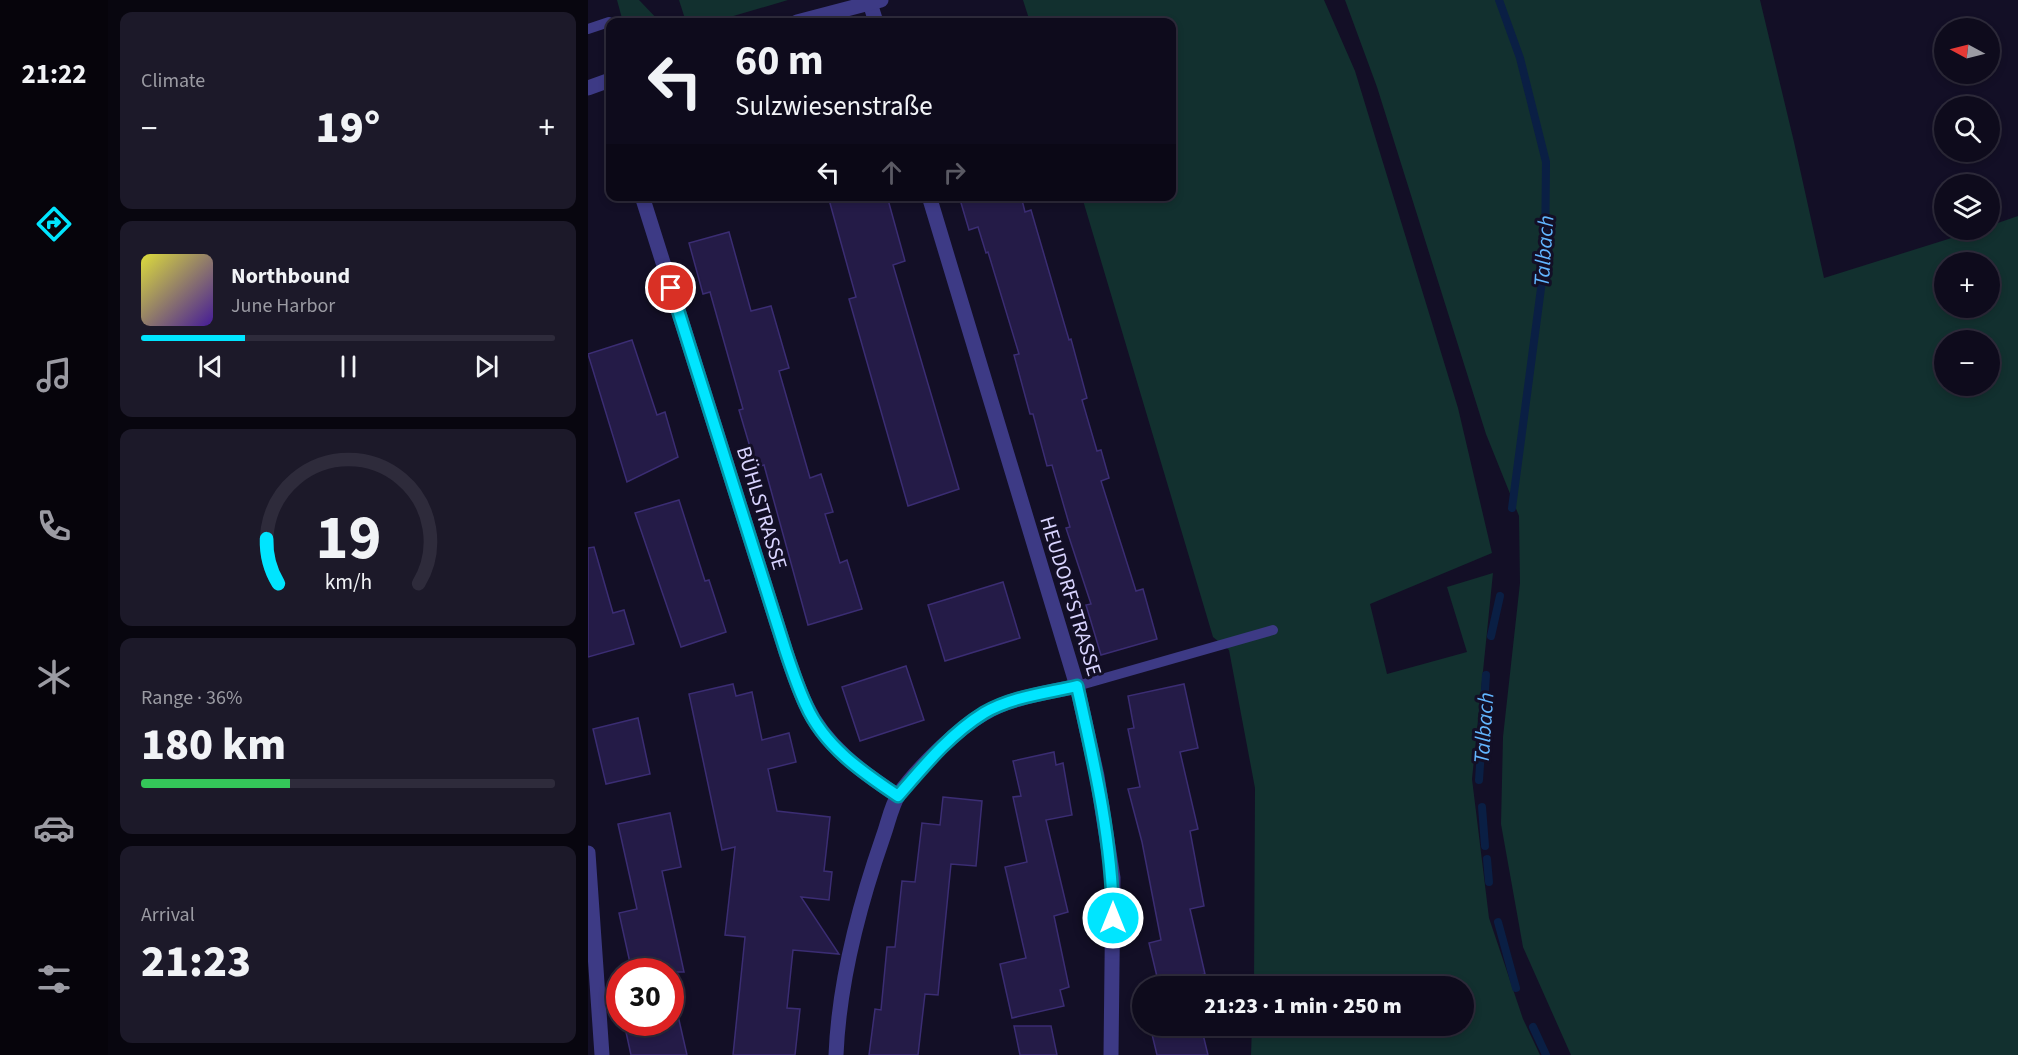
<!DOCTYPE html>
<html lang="en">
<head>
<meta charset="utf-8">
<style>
  body { margin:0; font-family:"Source Sans 3",sans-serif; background:#1c1929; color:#f1f3f6; height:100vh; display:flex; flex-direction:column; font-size:22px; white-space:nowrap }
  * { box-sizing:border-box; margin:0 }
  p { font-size:20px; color:#9b9ba3 }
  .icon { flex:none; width:33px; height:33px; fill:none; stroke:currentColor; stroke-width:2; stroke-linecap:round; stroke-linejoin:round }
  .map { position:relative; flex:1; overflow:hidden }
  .drawer { display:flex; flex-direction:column; gap:12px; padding:12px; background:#08060f; width:480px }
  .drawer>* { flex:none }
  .banner { position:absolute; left:18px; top:18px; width:570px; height:183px; border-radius:12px; box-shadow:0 3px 9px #0003,0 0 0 2px #2e2b3b; background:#0e0b1c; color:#f1f3f6; overflow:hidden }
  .needle { width:39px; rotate:277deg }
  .buttons { position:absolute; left:1346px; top:18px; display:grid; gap:12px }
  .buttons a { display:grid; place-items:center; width:66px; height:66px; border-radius:50%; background:#0e0b1c; box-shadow:0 3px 9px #0003,0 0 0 2px #2e2b3b; font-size:30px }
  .speed { position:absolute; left:18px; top:958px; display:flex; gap:12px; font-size:30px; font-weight:700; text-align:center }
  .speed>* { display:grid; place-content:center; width:78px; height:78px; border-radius:50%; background:#0e0b1c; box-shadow:0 3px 9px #0003,0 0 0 2px #2e2b3b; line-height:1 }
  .speed .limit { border:9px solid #d22; background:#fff; color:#111 }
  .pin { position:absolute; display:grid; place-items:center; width:51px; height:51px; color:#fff; margin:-26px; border:3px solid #fff; border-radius:50%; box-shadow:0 2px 6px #0007 }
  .me { position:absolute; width:66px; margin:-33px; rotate:0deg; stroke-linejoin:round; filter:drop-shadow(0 0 4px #0008) }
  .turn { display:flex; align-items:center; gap:21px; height:126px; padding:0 30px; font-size:27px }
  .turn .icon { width:78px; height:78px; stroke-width:2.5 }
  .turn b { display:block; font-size:42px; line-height:51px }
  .lanes { display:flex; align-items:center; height:57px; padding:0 30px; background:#0003; justify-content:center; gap:30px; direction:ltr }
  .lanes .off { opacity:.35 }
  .big { font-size:45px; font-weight:800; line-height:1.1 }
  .drawer .tile { flex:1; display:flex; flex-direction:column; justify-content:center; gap:9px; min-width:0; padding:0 21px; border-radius:12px; background:#1c1929 }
  .drawer .dial { align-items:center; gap:0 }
  .dial svg { height:156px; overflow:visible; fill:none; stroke:#2e2b3b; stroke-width:7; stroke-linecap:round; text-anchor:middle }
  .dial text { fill:#f1f3f6; stroke:none }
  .song { display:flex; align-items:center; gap:18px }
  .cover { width:72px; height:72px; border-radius:9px; background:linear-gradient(135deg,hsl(60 70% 55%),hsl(260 70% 35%)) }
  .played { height:6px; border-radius:3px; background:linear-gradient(90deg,#00e5ff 25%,#2e2b3b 25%) }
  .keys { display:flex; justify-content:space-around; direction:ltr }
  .heat { display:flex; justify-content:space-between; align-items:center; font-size:33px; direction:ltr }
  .charge { height:9px; border-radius:4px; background:linear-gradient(90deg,#34c759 36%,#2e2b3b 0) }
  .trip { position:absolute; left:544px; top:976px; width:342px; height:60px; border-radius:30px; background:#0e0b1c; box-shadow:0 3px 9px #0003,0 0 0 2px #2e2b3b; font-weight:800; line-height:60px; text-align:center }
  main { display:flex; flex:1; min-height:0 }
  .menu { display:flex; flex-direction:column; width:108px; justify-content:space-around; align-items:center; background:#06040b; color:#9b9ba3 }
  .menu .icon { width:42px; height:42px }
  .menu .selected { color:#00e5ff }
  .menu b { font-size:27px; color:#f1f3f6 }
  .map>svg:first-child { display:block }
  .green { fill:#12302f; fill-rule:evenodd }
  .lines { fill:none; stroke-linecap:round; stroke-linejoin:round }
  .stream { stroke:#0a1f44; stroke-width:8 }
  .building { fill:#241b47; stroke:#3b2d73; stroke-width:1.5 }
  .lane { stroke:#3d3a85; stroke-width:10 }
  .street { stroke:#3d3a85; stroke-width:15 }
  .route-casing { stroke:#0095a6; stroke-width:15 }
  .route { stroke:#00e5ff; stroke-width:10 }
  .labels { text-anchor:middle; stroke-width:6; stroke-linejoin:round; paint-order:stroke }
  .street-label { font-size:21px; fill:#d9d4ff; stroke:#130f26 }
  .water-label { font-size:22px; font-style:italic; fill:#62b6ff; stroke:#130f26 }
</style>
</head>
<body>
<main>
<nav class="menu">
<b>21:22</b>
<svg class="icon selected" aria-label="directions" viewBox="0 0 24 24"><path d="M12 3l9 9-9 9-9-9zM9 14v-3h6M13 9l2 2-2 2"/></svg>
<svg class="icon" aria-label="music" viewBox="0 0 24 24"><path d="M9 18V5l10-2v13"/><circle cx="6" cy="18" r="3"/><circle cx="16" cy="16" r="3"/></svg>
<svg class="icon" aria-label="phone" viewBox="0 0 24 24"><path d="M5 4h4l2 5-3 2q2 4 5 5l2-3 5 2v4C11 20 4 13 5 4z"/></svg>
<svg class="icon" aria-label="climate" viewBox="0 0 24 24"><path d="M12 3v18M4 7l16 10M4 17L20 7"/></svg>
<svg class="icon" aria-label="car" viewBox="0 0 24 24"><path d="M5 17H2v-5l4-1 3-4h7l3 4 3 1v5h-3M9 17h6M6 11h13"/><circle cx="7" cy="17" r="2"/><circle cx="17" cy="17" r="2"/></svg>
<svg class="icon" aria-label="filters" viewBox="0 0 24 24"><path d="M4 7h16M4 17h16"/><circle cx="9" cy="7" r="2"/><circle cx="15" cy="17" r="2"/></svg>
</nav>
<section class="drawer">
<div class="tile"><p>Climate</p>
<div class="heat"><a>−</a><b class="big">19°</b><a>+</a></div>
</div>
<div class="tile">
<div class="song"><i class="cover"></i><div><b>Northbound</b><p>June Harbor</p></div></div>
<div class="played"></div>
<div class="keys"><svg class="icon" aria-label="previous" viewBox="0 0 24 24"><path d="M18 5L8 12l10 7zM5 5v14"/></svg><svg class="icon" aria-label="pause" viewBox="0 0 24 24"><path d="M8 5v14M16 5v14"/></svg><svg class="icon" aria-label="next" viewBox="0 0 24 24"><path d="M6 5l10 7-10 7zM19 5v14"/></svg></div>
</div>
<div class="tile dial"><svg viewBox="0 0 100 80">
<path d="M14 69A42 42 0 1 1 86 69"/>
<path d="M14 69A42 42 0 0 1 8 46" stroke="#00e5ff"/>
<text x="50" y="56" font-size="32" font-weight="700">19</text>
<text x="50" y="72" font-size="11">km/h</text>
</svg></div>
<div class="tile"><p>Range · 36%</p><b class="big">180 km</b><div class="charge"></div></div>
<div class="tile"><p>Arrival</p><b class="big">21:23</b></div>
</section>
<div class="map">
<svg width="1430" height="1055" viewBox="0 0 1430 1055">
  <rect width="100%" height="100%" fill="#130f26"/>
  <g class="green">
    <path d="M29,0h22l21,22h-37z"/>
    <path d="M91,0h109l-75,22h-27z"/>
    <path d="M435,0h301l31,71 103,337 34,145 -122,51 17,70 80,-22 -20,-65 46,-14 -21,206 17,139 34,101 17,36h-289l1,-29h212v-39h-210l1,-199 -26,-138 -16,-13 -131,-440 90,-1v-174h-142z"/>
    <path d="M757,0h415l34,142 30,136 153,-48h12v-4l29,-10v839h-447l-48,-108 -22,-123 2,-87 17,-154 -1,-67 -33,-82 -109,-347zM1401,262v46h-45v-46zM1401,340v46h-45v-46z"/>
  </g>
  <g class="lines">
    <g class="stream">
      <path d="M911,0l21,58 26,104 -1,96 -33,250"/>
      <path d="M903,636l9,-40"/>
      <path d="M891,780l7,-105"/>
      <path d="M894,807l3,39"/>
      <path d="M899,859l2,23"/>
      <path d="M910,922l18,66"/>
      <path d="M945,1027l13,28"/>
    </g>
  </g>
  <g class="building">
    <path d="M240,196h59l18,65 -12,4 66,224 -51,17 -59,-207 7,-2z"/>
    <path d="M371,196h62l4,16 6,-2 38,130 2,-1 16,59 -5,2 15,51 4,-1 8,28 -8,3 35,110 7,-2 14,50 -56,16 -15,-50 5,-1 -25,-76 4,-1 -18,-62 -5,1 -14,-52h-3l-16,-59 5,-1 -31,-102 -2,1 -8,-26 -9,3z"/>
    <path d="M141,232l22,79 20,-5 18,62 -10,3 31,107 11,-4 12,38 -8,2 15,49 7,-3 15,49 -54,16 -44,-160 -8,2 -17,-57 4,-1 -33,-117 -7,2 -14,-51z"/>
    <path d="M44,340l25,75 8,-3 13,45 -51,25 -39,-128z"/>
    <path d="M91,500l26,81 4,-1 17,52 -45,15 -46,-134z"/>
    <path d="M6,547l19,66 11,-3 10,34 -46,13v-109z"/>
    <path d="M415,582l17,56 -75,23 -17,-56z"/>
    <path d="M318,666l18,54 -64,21 -18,-54z"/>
    <path d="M145,684l3,12 16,-4 10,48 27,-7 7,29 -28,7 9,42 53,6 -6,54 8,1 -3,28 -28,-3 38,57 -46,-4 -6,58 13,1 -5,46h-62l12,-118 -20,-2 10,-88 -13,3 -33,-156z"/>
    <path d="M596,684l14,64 -18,4 18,77 -8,2 14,75 -14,3 15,65 -46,11 -10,-42 12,-3 -19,-98 -14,-53 12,-2 -12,-58 6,-1 -6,-32z"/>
    <path d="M50,718l12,56 -44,10 -13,-55z"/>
    <path d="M466,752l2,13 7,-2 9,52 -26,5 22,92 -14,4 15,71 -9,3 4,16 -52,12 -12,-54 26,-6 -21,-91 22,-5 -14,-65 8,-1 -8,-35z"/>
    <path d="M355,797l39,4 -6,65 -25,-2 -13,131 -13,-1 -7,61h-49l6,-46 6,1 6,-63h8l7,-66 13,1 7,-59 18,2z"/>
    <path d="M82,813l11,54 -19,4 22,101h-52l-13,-59 18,-4 -19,-85z"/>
    <path d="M91,1020l8,35h-56l-5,-23z"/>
    <path d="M426,1026h37l6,29h-37z"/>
    <path d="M562,1026h51l7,29h-51z"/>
  </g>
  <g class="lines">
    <g class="lane">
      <path d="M0,29l21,-7"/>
      <path d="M489,686l196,-56"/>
    </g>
    <g class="street">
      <path d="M282,3l6,19"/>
      <path d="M209,22l84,-22"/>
      <path d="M0,88l22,-8"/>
      <path d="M54,196l144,456c6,18 12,36 20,53 19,41 56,67 92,91"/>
      <path d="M341,196l148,490 20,90 16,102 -2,177"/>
      <path d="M0,853l14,202"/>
      <path d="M248,1055c3,-74 23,-149 47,-218 5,-13 8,-31 16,-43 18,-25 59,-66 86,-81 27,-16 62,-20 92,-27"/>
    </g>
  </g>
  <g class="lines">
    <g class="route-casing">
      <path id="route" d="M83,288l115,364c6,18 12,36 20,53 18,41 56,67 92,91 26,-30 52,-62 86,-83 27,-16 63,-20 93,-27 17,76 35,153 36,232"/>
    </g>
    <use href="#route" class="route"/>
  </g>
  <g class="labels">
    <g class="street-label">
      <text transform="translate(174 508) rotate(73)" y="7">BÜHLSTRASSE</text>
      <text transform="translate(483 596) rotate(73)" y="7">HEUDORFSTRASSE</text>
    </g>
    <g class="water-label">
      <text transform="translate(955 251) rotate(-86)" y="8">Talbach</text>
      <text transform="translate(895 728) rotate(-86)" y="8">Talbach</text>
    </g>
  </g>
</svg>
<div class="buttons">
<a><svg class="needle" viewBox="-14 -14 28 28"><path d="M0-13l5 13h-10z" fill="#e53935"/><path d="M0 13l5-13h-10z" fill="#9b9ba3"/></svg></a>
<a><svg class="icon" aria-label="search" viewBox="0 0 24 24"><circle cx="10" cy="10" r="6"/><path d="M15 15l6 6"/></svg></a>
<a><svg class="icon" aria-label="layers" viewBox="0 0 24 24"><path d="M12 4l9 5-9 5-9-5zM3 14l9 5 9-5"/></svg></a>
<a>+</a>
<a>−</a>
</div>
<div class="speed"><div class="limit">30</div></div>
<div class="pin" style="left:83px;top:288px;background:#d93025"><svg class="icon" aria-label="arrive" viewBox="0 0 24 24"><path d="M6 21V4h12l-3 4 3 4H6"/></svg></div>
<svg class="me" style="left:525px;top:918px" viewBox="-20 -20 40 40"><circle r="17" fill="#00e5ff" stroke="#fff" stroke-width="3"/><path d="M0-11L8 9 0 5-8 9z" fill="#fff"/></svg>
<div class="trip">21:23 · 1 min · 250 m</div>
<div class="banner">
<div class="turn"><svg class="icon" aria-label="left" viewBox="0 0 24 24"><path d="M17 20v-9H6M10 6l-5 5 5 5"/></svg><div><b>60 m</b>Sulzwiesenstraße</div></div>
<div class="lanes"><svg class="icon" aria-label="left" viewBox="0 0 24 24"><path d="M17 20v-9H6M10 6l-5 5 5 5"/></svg><svg class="icon off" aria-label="ahead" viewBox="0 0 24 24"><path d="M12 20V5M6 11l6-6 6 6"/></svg><svg class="icon off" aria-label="right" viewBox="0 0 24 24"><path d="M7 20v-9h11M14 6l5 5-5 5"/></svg></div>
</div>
</div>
</main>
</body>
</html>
